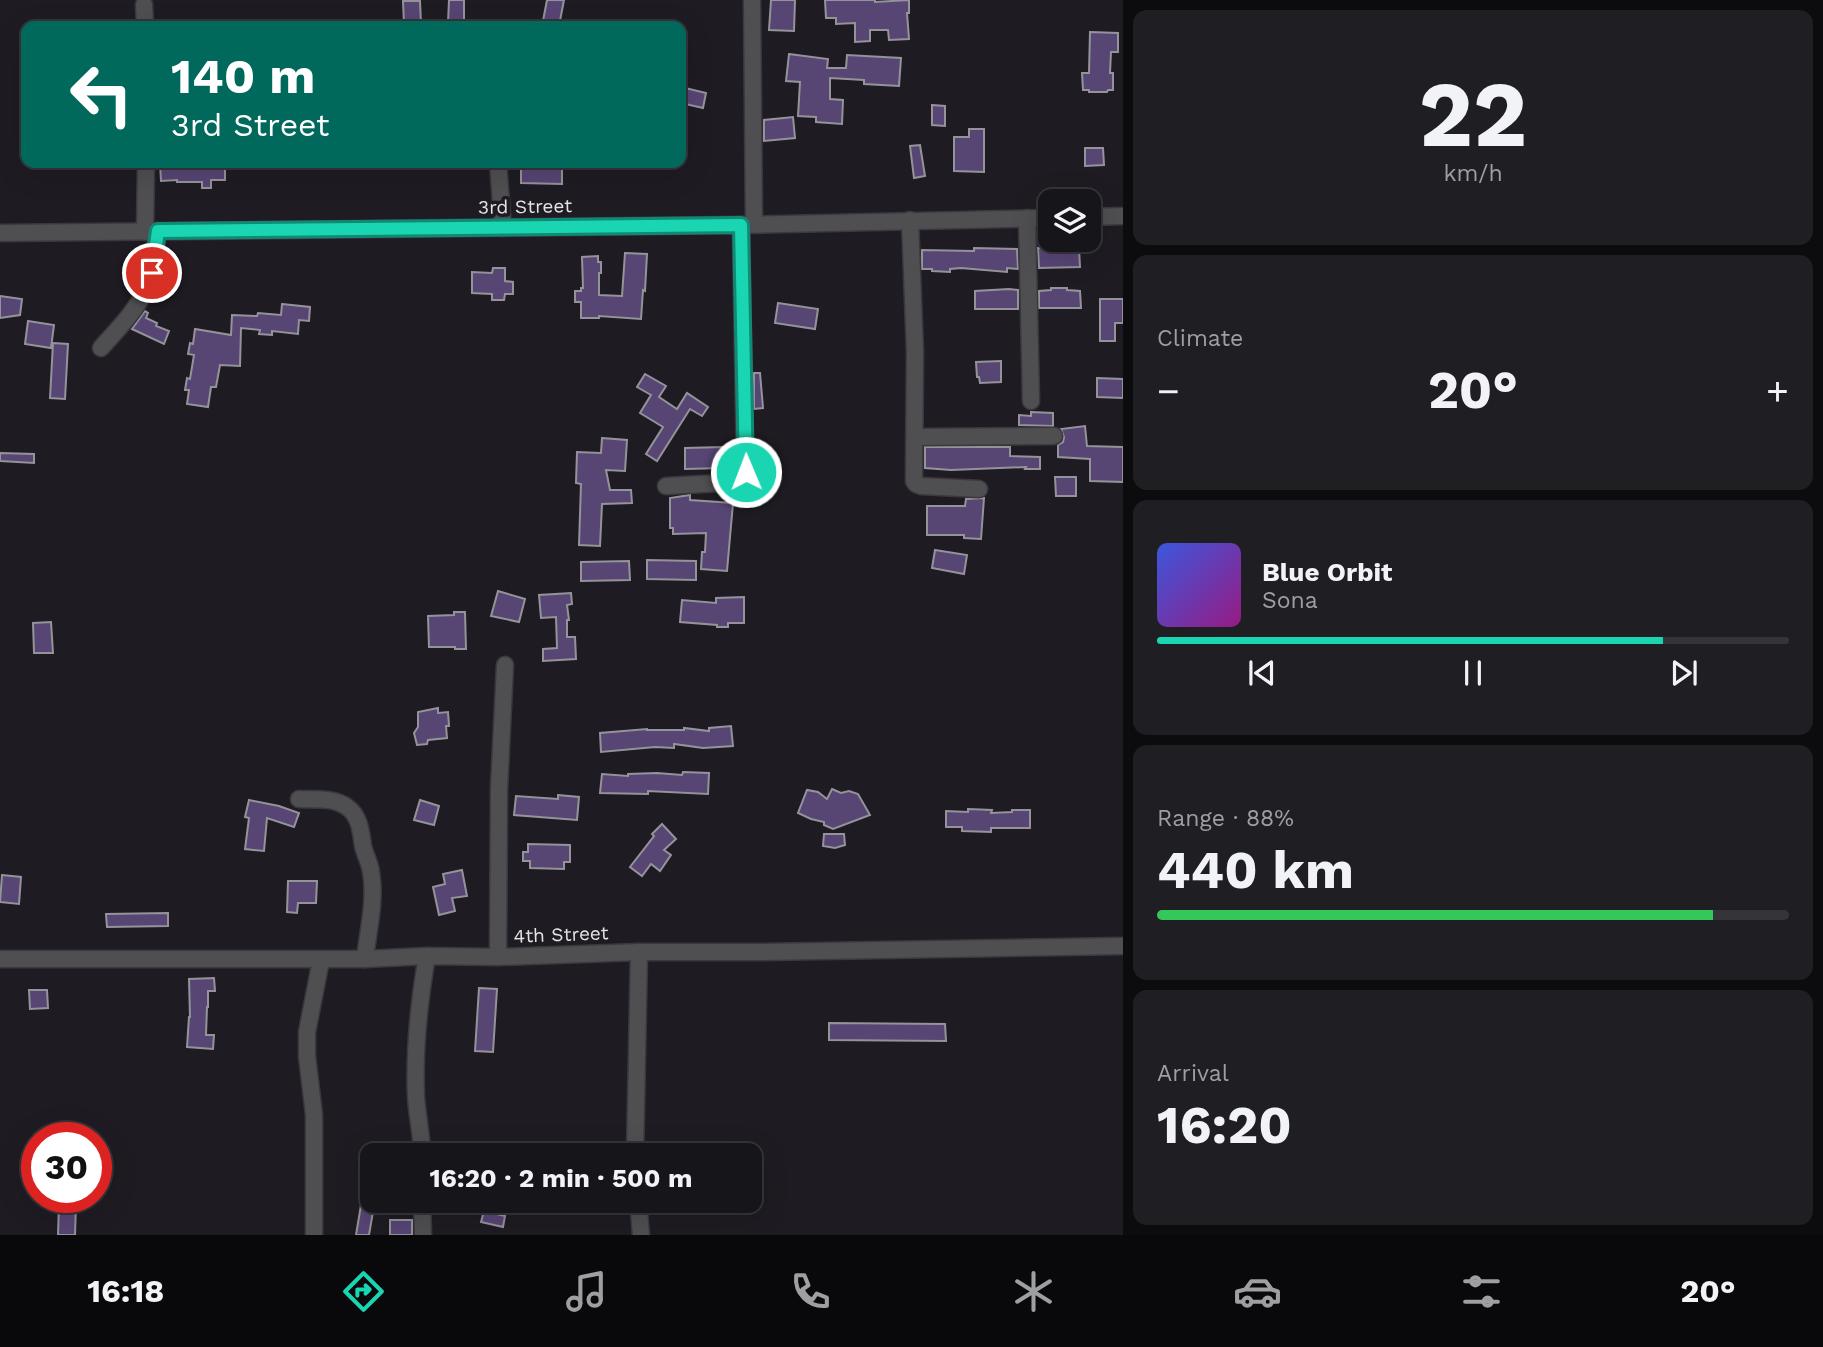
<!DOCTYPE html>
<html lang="en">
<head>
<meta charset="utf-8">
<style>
  body { margin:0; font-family:"Work Sans",sans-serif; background:#1f1e23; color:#f1f3f6; height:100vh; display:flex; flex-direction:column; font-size:26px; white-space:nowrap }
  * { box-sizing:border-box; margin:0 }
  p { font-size:23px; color:#9e9fa2 }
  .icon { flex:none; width:38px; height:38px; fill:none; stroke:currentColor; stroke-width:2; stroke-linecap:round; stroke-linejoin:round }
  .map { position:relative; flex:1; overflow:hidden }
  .side { display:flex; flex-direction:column; gap:10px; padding:10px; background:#0c0c0e; width:700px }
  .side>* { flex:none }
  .guide { position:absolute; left:21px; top:21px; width:665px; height:147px; border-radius:14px; box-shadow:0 7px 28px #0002,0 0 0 2px #353439; background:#00695c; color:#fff; overflow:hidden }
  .fabs { position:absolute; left:1038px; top:189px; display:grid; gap:14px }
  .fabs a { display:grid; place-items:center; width:63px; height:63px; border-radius:14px; background:#16151a; box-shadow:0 7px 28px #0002,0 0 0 2px #353439; font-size:35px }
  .speed { position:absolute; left:21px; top:1122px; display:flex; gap:14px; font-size:35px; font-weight:700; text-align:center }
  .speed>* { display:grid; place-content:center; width:91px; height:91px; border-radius:50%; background:#16151a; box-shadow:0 7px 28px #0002,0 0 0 2px #353439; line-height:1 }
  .speed .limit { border:10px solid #d22; background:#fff; color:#111 }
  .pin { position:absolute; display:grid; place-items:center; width:60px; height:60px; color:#fff; margin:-30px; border:4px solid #fff; border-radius:50%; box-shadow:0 2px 7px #0007 }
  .me { position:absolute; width:77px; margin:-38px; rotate:359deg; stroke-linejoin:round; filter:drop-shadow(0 0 5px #0008) }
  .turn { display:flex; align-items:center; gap:24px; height:147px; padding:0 35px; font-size:32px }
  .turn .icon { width:91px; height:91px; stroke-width:2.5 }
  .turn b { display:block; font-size:49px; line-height:60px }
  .big { font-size:52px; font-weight:700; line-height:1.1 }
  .side .widget { flex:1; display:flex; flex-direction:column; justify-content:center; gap:10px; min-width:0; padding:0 24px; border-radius:14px; background:#1f1e23 }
  .side .dial { align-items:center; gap:0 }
  .dial b { font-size:91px; line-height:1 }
  .song { display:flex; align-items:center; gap:21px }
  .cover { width:84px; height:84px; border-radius:10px; background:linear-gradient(135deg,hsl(230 70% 55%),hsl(310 70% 35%)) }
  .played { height:7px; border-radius:4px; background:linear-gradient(90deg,#19d5b2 80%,#353439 80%) }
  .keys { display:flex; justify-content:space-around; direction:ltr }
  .heat { display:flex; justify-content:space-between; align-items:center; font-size:38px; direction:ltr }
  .charge { height:10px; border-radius:5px; background:linear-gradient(90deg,#34c759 88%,#353439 0) }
  .trip { position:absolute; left:360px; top:1143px; width:402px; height:70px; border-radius:14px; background:#16151a; box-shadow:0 7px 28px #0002,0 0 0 2px #353439; font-weight:700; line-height:70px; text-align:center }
  .tab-bar { display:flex; height:112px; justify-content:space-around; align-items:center; background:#09080a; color:#9e9fa2 }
  .tab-bar .icon { width:49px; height:49px }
  .tab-bar .active { color:#19d5b2 }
  .tab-bar b { font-size:32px; color:#f1f3f6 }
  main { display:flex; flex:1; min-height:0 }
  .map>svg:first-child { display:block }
  .building { fill:#574574; stroke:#95939a; stroke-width:2 }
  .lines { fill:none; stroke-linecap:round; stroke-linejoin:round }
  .minor-casing { stroke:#3a383e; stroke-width:19 }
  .minor { stroke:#4f4e51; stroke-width:16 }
  .route-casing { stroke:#108a74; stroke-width:18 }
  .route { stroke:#19d5b2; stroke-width:12 }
  .labels { text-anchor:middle; stroke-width:7; stroke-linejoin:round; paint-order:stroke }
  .street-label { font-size:19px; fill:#e4e3e7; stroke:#1e1c22 }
</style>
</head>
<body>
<main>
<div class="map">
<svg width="1123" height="1235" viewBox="0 0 1123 1235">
  <rect width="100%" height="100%" fill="#1e1c22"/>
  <g class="building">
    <path d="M449,0h15v23h-16z"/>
    <path d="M547,0h17l-5,26h-17z"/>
    <path d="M771,0h24l-1,31 -25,-1z"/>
    <path d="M825,0h50v2l34,-2v13h-2l2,26 -20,1 -1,-10h-18v11l-15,1v-19l-19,1v-6h-10z"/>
    <path d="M403,1h17l1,23h-17z"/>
    <path d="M1090,32l28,1v19h-7l-1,21h3v17h-5l-1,2h-18v-2h-6l-1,-17h7z"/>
    <path d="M789,54l39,5 -1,9h19l1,-13 54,3 -2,28 -35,-2v-4l-34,-2v21l13,1 -1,24 -26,-2v-5l-18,-1 2,-34 -14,-1z"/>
    <path d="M681,87l25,6 -3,15 -22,-5z"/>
    <path d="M932,105l13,1v20l-13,-1z"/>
    <path d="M793,117l2,21 -31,3v-21z"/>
    <path d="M969,129h15v43l-30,-1v-34h15z"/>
    <path d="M920,145l5,31 -11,2 -4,-32z"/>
    <path d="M1085,148h18l1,17 -19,1z"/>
    <path d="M160,163h65v17h-14v8h-9v-6h-25v-2l-16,1z"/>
    <path d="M521,163h41v21l-41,-1z"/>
    <path d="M974,248l43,1 1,20 -11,-1v4l-46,-4 -11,1v3l-18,-1v-2h-10v-19l52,1z"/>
    <path d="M1038,248h41l1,19 -41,1z"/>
    <path d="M625,253l22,1 -2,37 -2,-1 -2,29 -42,-3v2h-18v-16h-6v-11h6v-3h2l-1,-31 16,-1v6h3v11h-2v22l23,1z"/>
    <path d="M493,268h12v13l8,1v12h-8l-1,6h-12v-6l-20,-1v-21l20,1z"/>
    <path d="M1051,288h16v2l13,1 1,17h-42v-17l12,-1z"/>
    <path d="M1009,289l9,1v19h-43v-18z"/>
    <path d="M0,296l22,3 -2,16 -20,3z"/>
    <path d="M1100,299h23v24h-8v18h-15z"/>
    <path d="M778,303l40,6 -3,20 -40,-6z"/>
    <path d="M282,304l28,3 -1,14 -10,-1 -1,14 -26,-3v4l-13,-1 1,-4 -19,-2 -1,38 -20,-1 -4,22h-5l-3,20 -21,-3 2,-14h-4l2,-12 3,1 4,-24 -6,-1 2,-11 3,1 2,-15 36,6 1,-20 25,1 1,-3 23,2z"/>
    <path d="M145,311l3,2 -2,5 11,5 -1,3 13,5 -5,13 -32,-15z"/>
    <path d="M28,321l26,4 -3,23 -26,-4z"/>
    <path d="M53,343l15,1 -3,55 -15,-1z"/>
    <path d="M1001,361v21l-21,1 -1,-6h-2l-1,-15z"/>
    <path d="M754,373h6l3,35 -9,1z"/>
    <path d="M645,374l21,12 -7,11 18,12 10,-16 21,14 -6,9 -12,-7 -33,52 -11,-7 17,-27 -23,-14 11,-18 -14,-8z"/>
    <path d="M1097,378l26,1v19l-26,-1z"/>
    <path d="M1031,412l22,1v13l-34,-1v-10l12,1z"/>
    <path d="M1085,426l2,20 36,1v35l-33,-1v-22l-32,-2v-12l5,-3 1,-5 -3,-8z"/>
    <path d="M602,438l25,2 -2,31 -19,-1 4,20h21l1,13 -30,1 -2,42 -21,-1 2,-61 -5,-1 1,-31 24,1z"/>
    <path d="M723,447v21l-38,1v-21z"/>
    <path d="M925,447h85v9l30,1v12h-15l1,-2 -75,3 -26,-2z"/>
    <path d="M0,453l34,1v9l-34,-2z"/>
    <path d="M1055,477h21v19h-20z"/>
    <path d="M690,495v5l43,3 -6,68 -26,-2 1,-17h3l1,-19 -33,1v-6h-3v-30z"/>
    <path d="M984,498l-3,41 -17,-1v-3h-37v-29h38l1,-7z"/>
    <path d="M935,550l32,5 -3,19 -32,-6z"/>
    <path d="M647,560l49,1v19l-49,-1z"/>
    <path d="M629,561l1,19 -49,1v-19z"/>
    <path d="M498,591l27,8 -6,23 -28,-6z"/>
    <path d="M571,593l1,11 -5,1 2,15h-2v17h8l1,22 -33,2v-12l14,-1 -1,-31 -15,1 -2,-23z"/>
    <path d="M744,597v26h-16v4h-11v-2l-37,-3 2,-22 34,3v-5z"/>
    <path d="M454,612h11l1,37h-11v-2h-26l-1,-31 26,-1z"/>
    <path d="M51,622l2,31h-19l-1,-30z"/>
    <path d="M438,708v5l10,-1 1,14h-3l1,12 -19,2 -1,4 -10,1 -3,-12 4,-6v-15z"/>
    <path d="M731,726l2,20 -30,2 -29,-4v4l-19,-1 -54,5 -1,-19 47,-4v1h37v-2l25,3v-3z"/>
    <path d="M683,772l26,1 -1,21 -60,-3v3l-48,-1 2,-19 26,2v-2l29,-1 25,2z"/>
    <path d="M832,789l9,4 8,-2 9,3 12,21 -37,14 -9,-4v-3l-13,-3 -13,-6 9,-23 11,2 9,7z"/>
    <path d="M558,795l21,2 -2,23 -63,-5 2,-19 42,3z"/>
    <path d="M249,800l30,6 20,7 -5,14 -27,-9 -3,33 -19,-2 4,-31 -4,-1z"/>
    <path d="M420,800l19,6 -5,19 -20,-5z"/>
    <path d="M968,809l24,1 -1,3 21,-1v-2h18v18h-39v4l-29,-1v-4h-16v-16l22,1z"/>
    <path d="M662,824l14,15 -12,11 7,5 -11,16 -9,-7 -9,12 -12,-9 24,-31 -2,-2z"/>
    <path d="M824,834h20l1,11 -10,3 -12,-2z"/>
    <path d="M528,844l42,1v17h-6v7l-34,-1v-7h-7v-9h5z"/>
    <path d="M462,870l5,26 -15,2 3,13 -16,4 -6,-28 12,-3 -2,-10z"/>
    <path d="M2,875l19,2 -2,27 -19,-2z"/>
    <path d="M288,881h29l-1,22h-18l-1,10 -10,-1z"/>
    <path d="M168,913v13l-61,1 -1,-13z"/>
    <path d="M214,978l1,13h-7v16h-1l-1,28h8l-1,14 -26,-2 2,-30h1l-1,-38z"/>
    <path d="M479,988l18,1 -4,63 -18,-1z"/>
    <path d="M29,990h18l1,18 -18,1z"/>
    <path d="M829,1023l116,1 1,17 -117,-1z"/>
    <path d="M369,1171h4v29h2l-6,35h-13l5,-30z"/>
    <path d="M59,1204h17l-1,31h-17z"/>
    <path d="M484,1211l21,5 -2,11 -22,-5z"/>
    <rect x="390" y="1220" width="22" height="15"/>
  </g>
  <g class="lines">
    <g class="minor-casing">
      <g id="minor">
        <path d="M752,0l2,224"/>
        <path d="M144,5l1,21"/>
        <path d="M498,163l5,65"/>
        <path d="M1088,217l35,-1"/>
        <path d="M1027,218l4,183"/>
        <path d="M910,220l5,132 -1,129 2,3 5,2 58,3"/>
        <path d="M145,232l1,-69"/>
        <path d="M0,233l741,-8 309,-7"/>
        <path d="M101,348c16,-18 34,-36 44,-57 9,-18 11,-40 12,-60"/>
        <path d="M915,437l139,-1"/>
        <path d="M666,486l73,-4 4,-5 2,-5 -4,-247"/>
        <path d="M299,799c16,1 35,-2 48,8 13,9 14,25 16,39 2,9 7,17 8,26 5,29 -3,58 -6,87"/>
        <path d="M498,957l1,-168 6,-124"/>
        <path d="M0,959h365l62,-3 71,1 141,-5h121l363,-6"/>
        <path d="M422,1155c0,-20 -5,-39 -6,-59 -2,-47 3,-94 11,-140"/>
        <path d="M635,1155l4,-203"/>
        <path d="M422,1200l1,35"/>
        <path d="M638,1200l3,35"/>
        <path d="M314,1235v-120l-7,-59v-24l14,-72"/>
      </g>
    </g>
    <use href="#minor" class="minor"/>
  </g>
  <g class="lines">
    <g class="route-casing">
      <path id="route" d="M152,273l6,-42 583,-6 5,247"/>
    </g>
    <use href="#route" class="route"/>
  </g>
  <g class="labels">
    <g class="street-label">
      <text transform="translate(525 206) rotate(-1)" y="7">3rd Street</text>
      <text transform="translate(561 934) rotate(-2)" y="7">4th Street</text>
    </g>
  </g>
</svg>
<div class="fabs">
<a><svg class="icon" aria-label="layers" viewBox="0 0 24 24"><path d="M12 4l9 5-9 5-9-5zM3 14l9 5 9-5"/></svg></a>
</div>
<div class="speed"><div class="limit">30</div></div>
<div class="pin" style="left:152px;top:273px;background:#d93025"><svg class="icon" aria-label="arrive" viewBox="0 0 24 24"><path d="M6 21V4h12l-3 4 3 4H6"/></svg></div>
<svg class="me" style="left:746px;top:472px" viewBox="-20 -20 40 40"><circle r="17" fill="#19d5b2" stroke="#fff" stroke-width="3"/><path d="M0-11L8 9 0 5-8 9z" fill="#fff"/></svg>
<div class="trip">16:20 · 2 min · 500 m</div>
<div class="guide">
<div class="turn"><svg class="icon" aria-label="left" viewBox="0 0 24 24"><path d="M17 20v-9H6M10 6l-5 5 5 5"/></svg><div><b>140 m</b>3rd Street</div></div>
</div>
</div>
<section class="side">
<div class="widget dial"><b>22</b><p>km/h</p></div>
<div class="widget"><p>Climate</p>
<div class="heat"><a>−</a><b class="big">20°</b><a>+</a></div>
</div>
<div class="widget">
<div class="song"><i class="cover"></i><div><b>Blue Orbit</b><p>Sona</p></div></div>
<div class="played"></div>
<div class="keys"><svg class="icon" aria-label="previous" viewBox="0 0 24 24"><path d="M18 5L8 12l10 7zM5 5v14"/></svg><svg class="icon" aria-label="pause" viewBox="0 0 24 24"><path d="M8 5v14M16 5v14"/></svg><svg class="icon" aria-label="next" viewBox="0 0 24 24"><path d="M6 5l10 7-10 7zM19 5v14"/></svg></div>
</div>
<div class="widget"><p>Range · 88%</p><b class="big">440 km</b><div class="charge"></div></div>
<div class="widget"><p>Arrival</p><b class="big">16:20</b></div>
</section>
</main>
<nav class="tab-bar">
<b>16:18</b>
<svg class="icon active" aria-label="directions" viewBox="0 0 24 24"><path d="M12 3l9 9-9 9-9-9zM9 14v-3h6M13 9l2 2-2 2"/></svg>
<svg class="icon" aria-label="music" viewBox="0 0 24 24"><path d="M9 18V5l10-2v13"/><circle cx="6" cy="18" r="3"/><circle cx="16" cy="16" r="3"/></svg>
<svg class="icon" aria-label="phone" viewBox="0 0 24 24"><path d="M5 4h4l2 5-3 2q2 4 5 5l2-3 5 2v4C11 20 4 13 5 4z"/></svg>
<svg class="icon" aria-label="climate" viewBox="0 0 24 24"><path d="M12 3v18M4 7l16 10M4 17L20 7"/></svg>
<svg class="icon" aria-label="car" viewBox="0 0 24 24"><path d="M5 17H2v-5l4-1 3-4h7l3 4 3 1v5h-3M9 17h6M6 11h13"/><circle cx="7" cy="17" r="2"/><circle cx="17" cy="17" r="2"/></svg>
<svg class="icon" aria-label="filters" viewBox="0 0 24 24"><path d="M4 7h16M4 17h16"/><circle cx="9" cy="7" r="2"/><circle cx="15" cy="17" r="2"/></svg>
<b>20°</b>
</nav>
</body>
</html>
